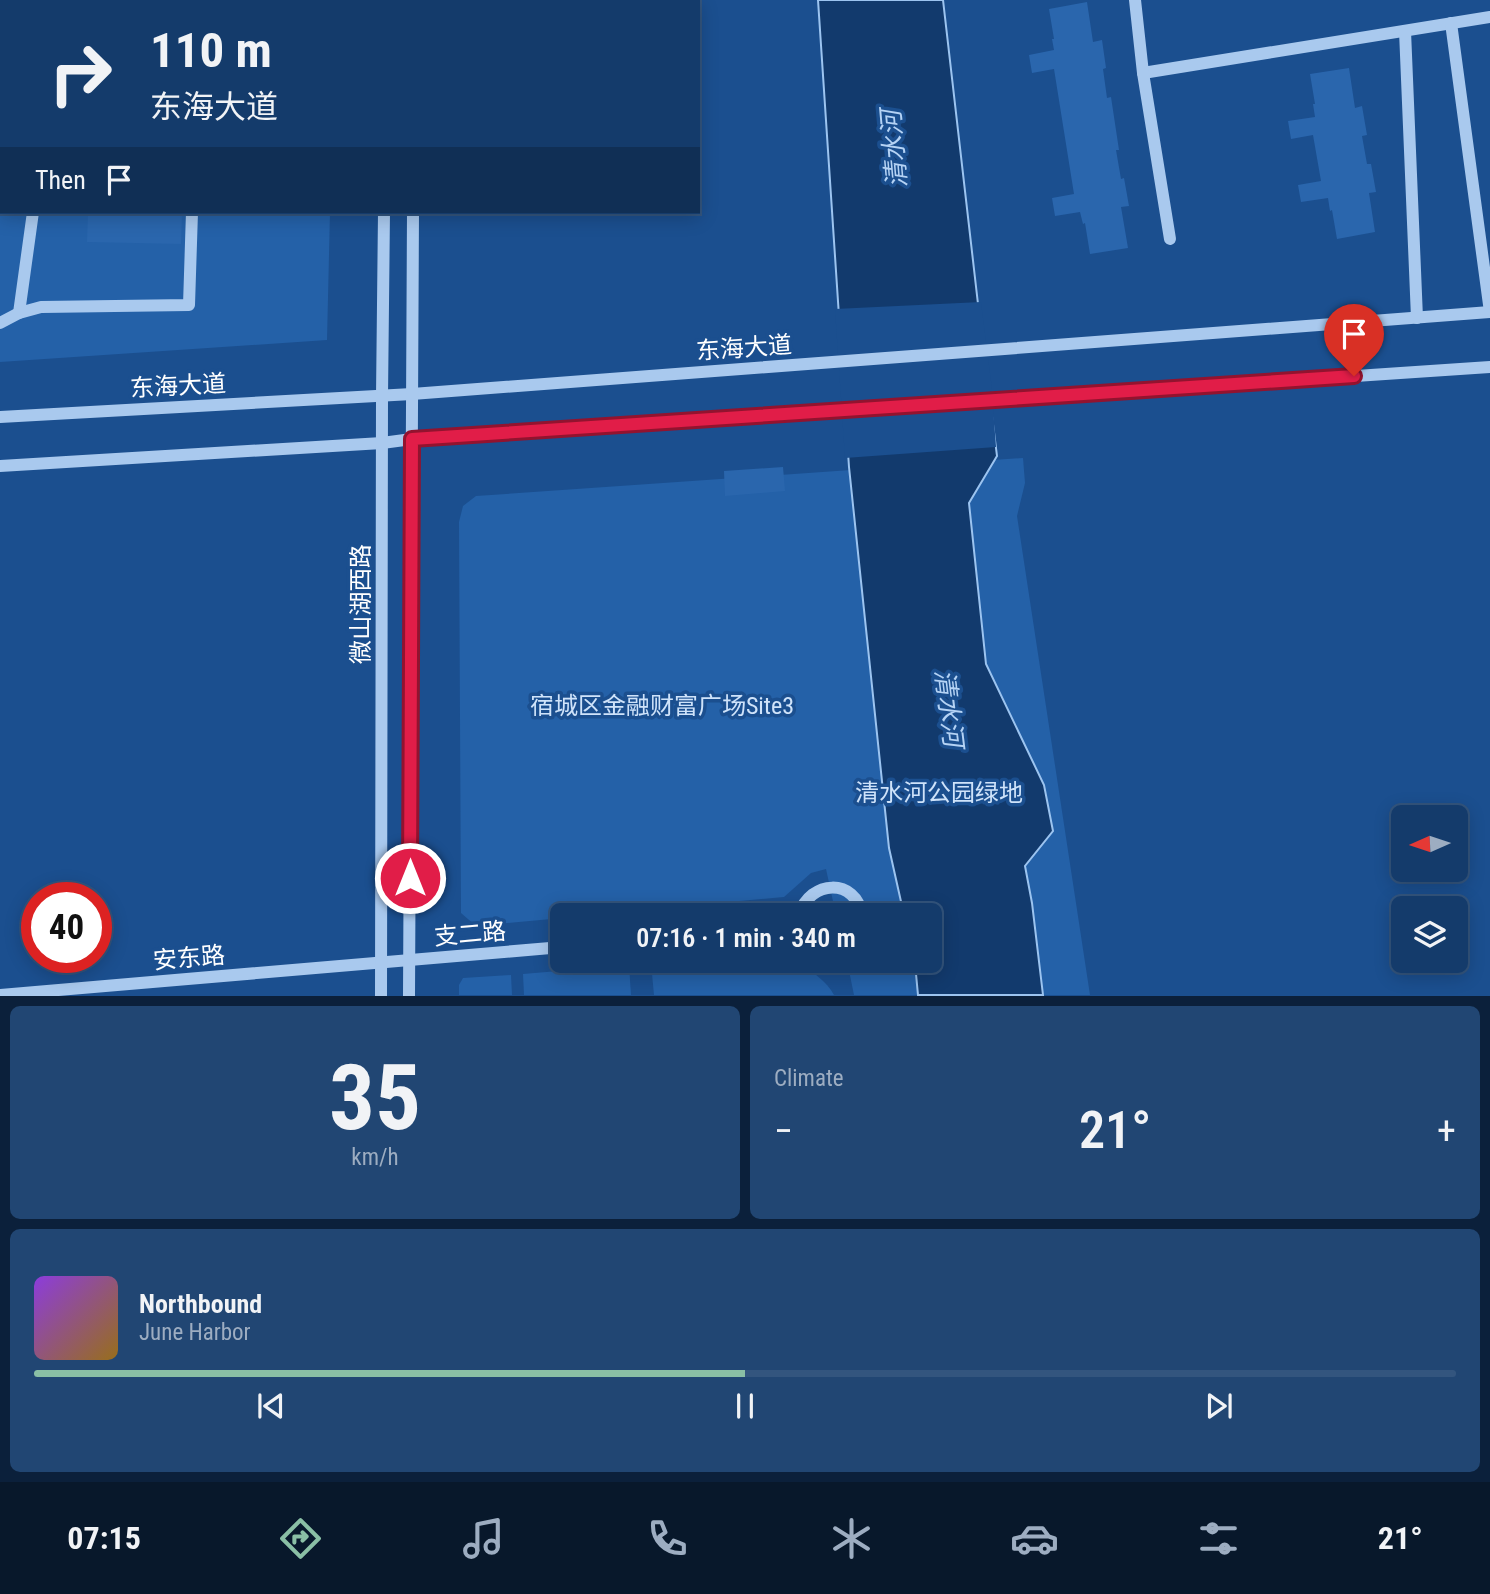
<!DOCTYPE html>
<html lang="en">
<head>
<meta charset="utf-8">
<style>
  body { margin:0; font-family:"Roboto Condensed","Noto Sans SC",sans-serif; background:#214673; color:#f1f3f6; height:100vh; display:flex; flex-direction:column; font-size:26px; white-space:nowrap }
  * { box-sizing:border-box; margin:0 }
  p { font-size:23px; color:#9dadc1 }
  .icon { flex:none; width:38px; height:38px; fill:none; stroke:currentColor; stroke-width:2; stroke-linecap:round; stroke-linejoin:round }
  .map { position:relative; height:996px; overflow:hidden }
  .panel { display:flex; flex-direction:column; gap:10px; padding:10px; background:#0b203b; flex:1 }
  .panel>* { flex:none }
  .hud { position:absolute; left:0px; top:0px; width:700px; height:214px; box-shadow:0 4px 18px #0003,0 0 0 2px #33557e; background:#143b6b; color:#f1f3f6; overflow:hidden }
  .needle { width:46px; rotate:267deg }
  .tools { position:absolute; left:1391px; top:805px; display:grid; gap:14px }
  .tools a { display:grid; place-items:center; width:77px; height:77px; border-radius:10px; background:#143b6b; box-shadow:0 4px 18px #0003,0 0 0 2px #33557e; font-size:35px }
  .speed { position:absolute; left:21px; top:882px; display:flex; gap:14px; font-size:35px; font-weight:700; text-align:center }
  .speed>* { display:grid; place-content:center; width:91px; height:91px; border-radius:50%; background:#143b6b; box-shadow:0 4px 18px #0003,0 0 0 2px #33557e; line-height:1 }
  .speed .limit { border:10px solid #d22; background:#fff; color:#111 }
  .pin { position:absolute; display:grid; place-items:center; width:60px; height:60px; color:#fff; margin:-72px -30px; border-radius:50% 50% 50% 0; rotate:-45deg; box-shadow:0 0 7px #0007 }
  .pin .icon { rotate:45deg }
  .me { position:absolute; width:77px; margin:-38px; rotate:0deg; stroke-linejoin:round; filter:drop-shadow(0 0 5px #0008) }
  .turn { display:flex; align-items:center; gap:24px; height:147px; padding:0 35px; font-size:32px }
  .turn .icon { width:91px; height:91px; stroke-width:2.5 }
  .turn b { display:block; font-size:49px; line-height:60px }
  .then { display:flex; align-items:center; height:66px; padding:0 35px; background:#0003; gap:14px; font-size:26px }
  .big { font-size:52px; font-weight:600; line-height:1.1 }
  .panel .card { flex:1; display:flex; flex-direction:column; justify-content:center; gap:10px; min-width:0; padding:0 24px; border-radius:10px; background:#214673 }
  .panel .dial { align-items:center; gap:0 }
  .dial b { font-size:91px; line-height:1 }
  .song { display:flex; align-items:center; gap:21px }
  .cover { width:84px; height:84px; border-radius:10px; background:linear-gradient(135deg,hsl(270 70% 55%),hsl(40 70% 35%)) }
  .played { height:7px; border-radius:4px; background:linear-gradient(90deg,#8abfa5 50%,#33557e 50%) }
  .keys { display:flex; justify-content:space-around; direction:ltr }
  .heat { display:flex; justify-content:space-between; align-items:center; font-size:38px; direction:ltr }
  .panel .tiles { flex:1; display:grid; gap:10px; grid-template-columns:1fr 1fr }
  .card:last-child { grid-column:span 2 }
  .trip { position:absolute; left:550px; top:903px; width:392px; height:70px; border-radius:10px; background:#143b6b; box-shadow:0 4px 18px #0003,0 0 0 2px #33557e; font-weight:600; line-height:70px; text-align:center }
  .tabs { display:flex; height:112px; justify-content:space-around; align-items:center; background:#08182b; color:#9dadc1 }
  .tabs .icon { width:49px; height:49px }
  .tabs .current { color:#8abfa5 }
  .tabs b { font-size:32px; color:#f1f3f6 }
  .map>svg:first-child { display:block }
  .green { fill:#2461a8 }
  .water { fill:#123a6d; stroke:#9cc4f0; stroke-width:2 }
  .pier { fill:#1b4f8f }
  .building { fill:#2a66ad }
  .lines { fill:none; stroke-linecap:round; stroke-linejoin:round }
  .minor { stroke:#a9c9ee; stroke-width:12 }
  .route-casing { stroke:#92132f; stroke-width:18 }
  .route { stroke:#e11d48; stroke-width:12 }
  .labels { text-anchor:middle; stroke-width:7; stroke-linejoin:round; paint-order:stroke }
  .street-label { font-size:24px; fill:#fff; stroke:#1b4f8f }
  .park-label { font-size:24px; fill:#cfe3fa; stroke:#1b4f8f }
  .water-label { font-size:26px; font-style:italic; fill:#b5d3f5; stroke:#1b4f8f }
</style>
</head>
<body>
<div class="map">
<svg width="1490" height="996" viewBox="0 0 1490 996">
  <rect width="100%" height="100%" fill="#1b4f8f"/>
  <g class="green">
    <rect x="15" y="0" width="318" height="2"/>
    <path d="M2,104v108h328l-3,128 -327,22v-244z"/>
    <path d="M1023,458l2,25 -8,33 73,479h-236l-7,-34h82v-46h-93l-10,-46 -15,4 -27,24 -197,18h-25v3l-86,8 -15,-13 -2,-391 4,-16 13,-10z"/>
    <path d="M681,961h119c11,11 27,20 34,34h-180l-3,-32z"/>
    <path d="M629,965l2,30h-107l-1,-21z"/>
    <path d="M511,975l1,20h-53v-10l4,-7z"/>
  </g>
  <path class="water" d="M818,0h125l35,304 19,152 -28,47 17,161 58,121 9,46 -28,35 7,37 11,92h-125l-2,-21 -5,-5 -1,-8h19v-46h-25l-15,-67 -40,-381z"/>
  <path class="pier" d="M981,302l10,79 5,66 -151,11 -10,-149z"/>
  <g class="building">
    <path d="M1087,2l6,40 9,-2 4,28 -3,1 4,29 4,-1 8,53h-3l5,29 3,-1 5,28 -8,1 7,41 -38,6 -5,-31 -2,1 -3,-12 -25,4 -3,-18 22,-4 -20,-125 -22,4 -3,-18 25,-5 -2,-11h2l-5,-30z"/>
    <path d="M1349,68l6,40 7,-2 5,29 -5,1 5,28h4l5,28 -7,1 6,39 -38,7 -5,-29 -2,1 -2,-13 -27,4 -3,-17 23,-4 -8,-46 -22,4 -3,-18 27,-4 -2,-13h2l-5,-30z"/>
    <path d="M88,212h94l-1,32 -94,-2z"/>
    <path d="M783,467l2,24 -60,5 -1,-25z"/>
  </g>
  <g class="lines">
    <g class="minor">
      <path d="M1135,0l8,73 347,-56"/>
      <path d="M9,2l1,-2"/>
      <path d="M386,2v-2"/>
      <path d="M414,2v-2"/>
      <path d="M1405,31l12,287"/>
      <path d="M1143,73l27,166"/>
      <path d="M0,74l2,-14"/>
      <path d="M19,313l14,-101"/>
      <path d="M0,323l19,-10 22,-6 148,-2 3,-93"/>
      <path d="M0,417l412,-23 1078,-82 -39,-289"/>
      <path d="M0,466l382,-23 30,-4 1078,-72"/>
      <path d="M799,915c11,-36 57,-37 63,0"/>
      <path d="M0,995l562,-48"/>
      <path d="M381,996l1,-600 2,-184"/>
      <path d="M409,996l4,-784"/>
    </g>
  </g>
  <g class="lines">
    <g class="route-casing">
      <path id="route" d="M410,878l2,-439 942,-63"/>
    </g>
    <use href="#route" class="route"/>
  </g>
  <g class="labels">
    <g class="street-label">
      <text transform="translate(744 348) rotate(-4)" y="8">东海大道</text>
      <text transform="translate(178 386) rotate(-3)" y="8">东海大道</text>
      <text transform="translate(361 604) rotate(-90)" y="8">微山湖西路</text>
      <text transform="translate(470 934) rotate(-5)" y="8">支二路</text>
      <text transform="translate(189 958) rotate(-5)" y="8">安东路</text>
    </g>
    <g class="park-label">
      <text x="662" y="714">宿城区金融财富广场Site3</text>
      <text x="939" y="801">清水河公园绿地</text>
    </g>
    <g class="water-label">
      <text transform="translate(894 149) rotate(-95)" y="9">清水河</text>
      <text transform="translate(949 708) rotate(83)" y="9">清水河</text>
    </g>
  </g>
</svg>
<div class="tools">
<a><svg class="needle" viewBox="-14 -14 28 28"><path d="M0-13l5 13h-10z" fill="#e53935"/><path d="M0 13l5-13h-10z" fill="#9dadc1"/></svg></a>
<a><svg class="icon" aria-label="layers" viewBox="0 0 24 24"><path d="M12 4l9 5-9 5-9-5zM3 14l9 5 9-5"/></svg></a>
</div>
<div class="speed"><div class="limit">40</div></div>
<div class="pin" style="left:1354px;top:376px;background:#d93025"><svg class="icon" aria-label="arrive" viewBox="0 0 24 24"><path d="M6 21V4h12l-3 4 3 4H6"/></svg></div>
<svg class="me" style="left:410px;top:878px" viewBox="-20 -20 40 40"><circle r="17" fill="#e11d48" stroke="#fff" stroke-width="3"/><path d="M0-11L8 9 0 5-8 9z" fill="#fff"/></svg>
<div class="trip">07:16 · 1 min · 340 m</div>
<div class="hud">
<div class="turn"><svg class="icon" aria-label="right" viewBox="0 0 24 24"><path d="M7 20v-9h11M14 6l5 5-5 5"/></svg><div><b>110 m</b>东海大道</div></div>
<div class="then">Then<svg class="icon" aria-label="arrive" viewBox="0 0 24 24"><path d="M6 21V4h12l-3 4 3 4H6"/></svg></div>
</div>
</div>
<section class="panel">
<div class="tiles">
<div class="card dial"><b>35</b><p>km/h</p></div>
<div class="card"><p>Climate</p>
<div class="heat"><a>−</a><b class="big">21°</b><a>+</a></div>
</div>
<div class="card">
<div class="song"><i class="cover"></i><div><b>Northbound</b><p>June Harbor</p></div></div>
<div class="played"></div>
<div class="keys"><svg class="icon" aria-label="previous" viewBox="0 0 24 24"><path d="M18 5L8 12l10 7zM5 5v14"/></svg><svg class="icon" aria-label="pause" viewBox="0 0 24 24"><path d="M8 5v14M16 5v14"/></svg><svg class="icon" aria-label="next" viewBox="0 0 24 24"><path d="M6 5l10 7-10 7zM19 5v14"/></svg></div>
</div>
</div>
</section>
<nav class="tabs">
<b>07:15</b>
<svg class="icon current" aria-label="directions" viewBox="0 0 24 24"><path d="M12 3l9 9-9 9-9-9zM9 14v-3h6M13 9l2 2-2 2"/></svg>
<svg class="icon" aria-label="music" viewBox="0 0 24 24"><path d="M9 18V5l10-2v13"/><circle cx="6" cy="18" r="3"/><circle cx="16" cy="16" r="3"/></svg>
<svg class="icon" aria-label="phone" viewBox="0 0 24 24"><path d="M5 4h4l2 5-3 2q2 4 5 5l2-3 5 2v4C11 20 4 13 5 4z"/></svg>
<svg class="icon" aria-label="climate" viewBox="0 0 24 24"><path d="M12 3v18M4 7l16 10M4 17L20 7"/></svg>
<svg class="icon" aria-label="car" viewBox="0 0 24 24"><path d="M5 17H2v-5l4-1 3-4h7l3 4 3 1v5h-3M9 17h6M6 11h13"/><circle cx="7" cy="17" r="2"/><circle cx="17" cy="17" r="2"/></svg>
<svg class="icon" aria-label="filters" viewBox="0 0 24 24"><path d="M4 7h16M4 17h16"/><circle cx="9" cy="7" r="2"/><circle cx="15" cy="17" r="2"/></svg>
<b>21°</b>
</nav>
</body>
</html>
